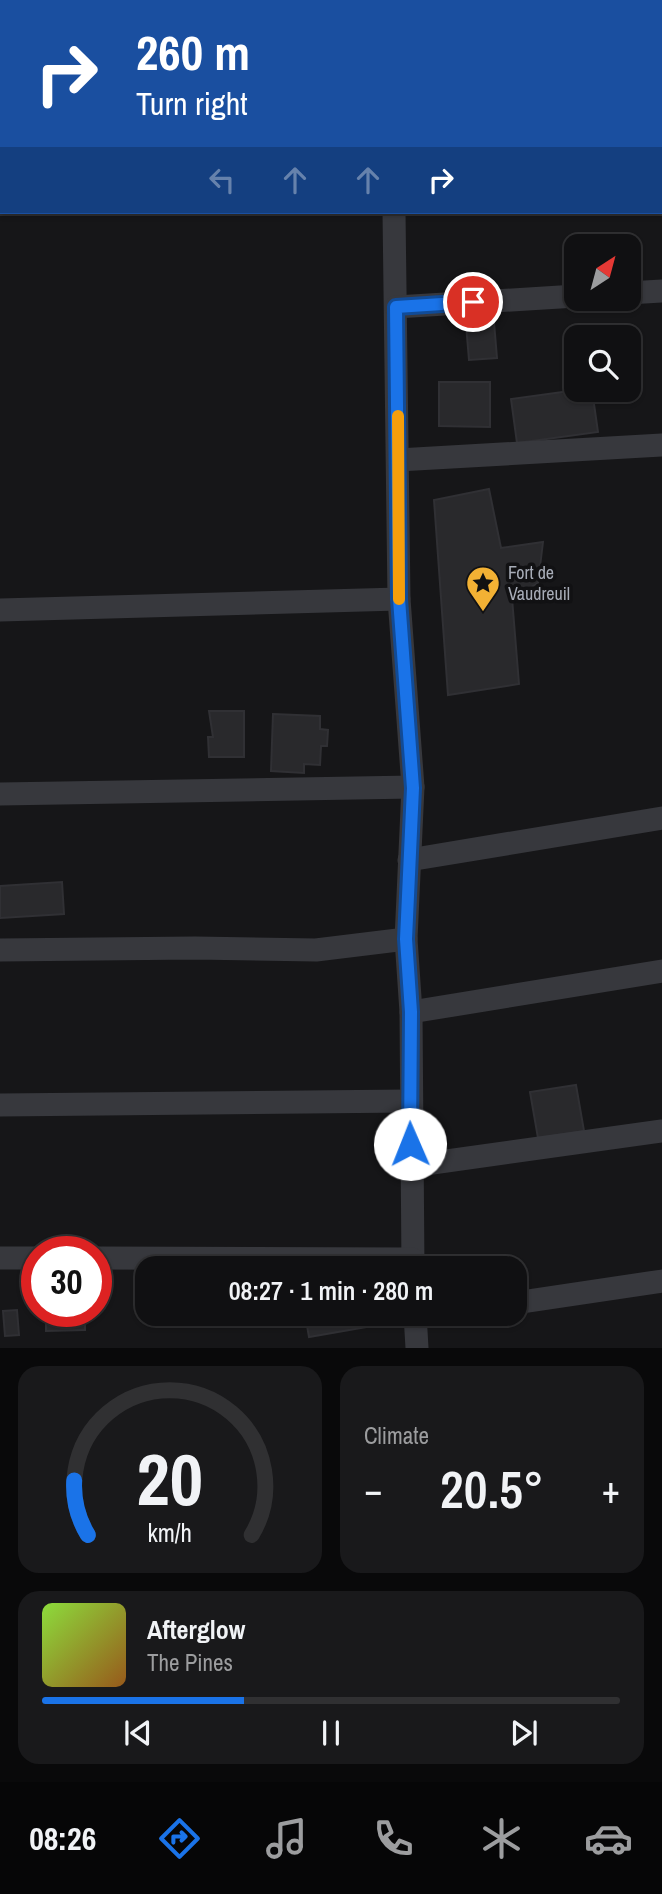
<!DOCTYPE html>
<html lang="en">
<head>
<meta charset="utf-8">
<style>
  body { margin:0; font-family:"Archivo Narrow",sans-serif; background:#19191b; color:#f1f3f6; height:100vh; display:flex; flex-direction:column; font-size:26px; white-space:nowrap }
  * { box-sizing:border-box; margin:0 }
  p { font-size:23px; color:#9c9d9f }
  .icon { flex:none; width:38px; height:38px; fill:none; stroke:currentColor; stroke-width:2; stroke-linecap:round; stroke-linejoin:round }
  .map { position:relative; height:1348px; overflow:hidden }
  .drawer { display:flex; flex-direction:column; gap:18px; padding:18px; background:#09090a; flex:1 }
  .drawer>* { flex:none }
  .guide { position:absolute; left:0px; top:0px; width:663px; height:214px; box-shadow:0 2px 5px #0004,0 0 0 2px #303032; background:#1a4fa0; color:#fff; overflow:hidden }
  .needle { width:46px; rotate:36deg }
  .controls { position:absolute; left:564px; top:234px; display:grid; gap:14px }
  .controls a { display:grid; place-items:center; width:77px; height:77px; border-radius:14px; background:#101012; box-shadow:0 2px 5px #0004,0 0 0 2px #303032; font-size:35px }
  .speed { position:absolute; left:21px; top:1236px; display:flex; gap:14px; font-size:35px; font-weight:700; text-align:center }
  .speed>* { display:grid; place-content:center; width:91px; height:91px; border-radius:50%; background:#101012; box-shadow:0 2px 5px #0004,0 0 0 2px #303032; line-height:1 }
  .speed .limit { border:10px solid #d22; background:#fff; color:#111 }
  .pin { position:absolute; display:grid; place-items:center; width:60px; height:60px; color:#fff; margin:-30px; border:4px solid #fff; border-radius:50%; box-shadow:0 2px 7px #0007 }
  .me { position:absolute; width:77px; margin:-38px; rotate:359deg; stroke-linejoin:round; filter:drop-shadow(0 0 5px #0008) }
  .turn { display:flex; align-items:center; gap:24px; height:147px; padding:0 21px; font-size:32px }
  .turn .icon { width:91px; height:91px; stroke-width:2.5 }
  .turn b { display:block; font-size:49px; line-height:60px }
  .lanes { display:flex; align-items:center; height:66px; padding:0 21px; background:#0003; justify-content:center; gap:35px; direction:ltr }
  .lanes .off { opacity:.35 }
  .big { font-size:52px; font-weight:600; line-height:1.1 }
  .drawer .tile { flex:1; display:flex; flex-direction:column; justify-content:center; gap:10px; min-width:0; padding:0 24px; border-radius:21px; background:#19191b }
  .drawer .dial { align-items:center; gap:0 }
  .dial svg { height:182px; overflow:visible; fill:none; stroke:#303032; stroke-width:7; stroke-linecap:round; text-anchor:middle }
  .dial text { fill:#f1f3f6; stroke:none }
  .song { display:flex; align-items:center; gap:21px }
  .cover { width:84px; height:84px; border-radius:10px; background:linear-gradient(135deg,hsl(90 70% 55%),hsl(30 70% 35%)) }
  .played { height:7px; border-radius:4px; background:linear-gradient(90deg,#1a73e8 35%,#303032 35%) }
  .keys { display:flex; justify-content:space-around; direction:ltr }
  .heat { display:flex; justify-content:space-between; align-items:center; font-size:38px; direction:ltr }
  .drawer .tiles { flex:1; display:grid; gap:18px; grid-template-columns:1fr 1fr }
  .tile:last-child { grid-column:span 2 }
  .trip { position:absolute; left:135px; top:1256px; width:392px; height:70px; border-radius:21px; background:#101012; box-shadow:0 2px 5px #0004,0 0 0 2px #303032; font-weight:600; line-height:70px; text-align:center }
  .dock { display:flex; height:112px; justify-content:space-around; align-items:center; background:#060607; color:#9c9d9f }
  .dock .icon { width:49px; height:49px }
  .dock .on { color:#1a73e8 }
  .dock b { font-size:32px; color:#f1f3f6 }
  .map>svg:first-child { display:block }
  .building { fill:#29292c; stroke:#303034; stroke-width:2 }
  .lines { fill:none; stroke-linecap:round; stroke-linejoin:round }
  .minor { stroke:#37383d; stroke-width:23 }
  .route-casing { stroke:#114b97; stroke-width:18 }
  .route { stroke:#1a73e8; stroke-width:12 }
  .slow { stroke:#f59e0b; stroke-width:12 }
  .labels { text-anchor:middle; stroke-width:7; stroke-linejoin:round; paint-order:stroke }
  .poi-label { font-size:18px; fill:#a8adb8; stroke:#111113; text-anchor:start }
</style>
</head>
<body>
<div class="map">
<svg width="662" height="1348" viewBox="0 0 662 1348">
  <rect width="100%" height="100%" fill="#161618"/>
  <g class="building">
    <path d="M494,322l3,36 -28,2 -3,-36z"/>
    <path d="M439,382h51v45l-51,-1z"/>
    <path d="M577,390h15l6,42 -81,11 -6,-44z"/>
    <path d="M489,489l12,59 42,-6 -5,41 -26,15 7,86 -71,11 -14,-195z"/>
    <path d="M209,711h35v46h-35l-1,-20h5z"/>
    <path d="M273,714l47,2v13l8,1 -1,16h-6l-1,19 -16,-1v9l-33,-2z"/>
    <path d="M62,882l2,32 -64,4v-32z"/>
    <path d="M576,1085l8,46 -46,7 -8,-46z"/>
    <path d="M17,1310l2,25 -14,1 -2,-25z"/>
    <path d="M46,1311h39v19l-39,1z"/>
    <path d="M305,1314h77l2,10 -75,13z"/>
  </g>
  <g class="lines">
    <g class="minor">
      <path d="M388,2v-2"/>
      <path d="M394,212l5,387 14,188 -7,152 5,73 2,257"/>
      <path d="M628,293l34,-2"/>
      <path d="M396,307l180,-11"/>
      <path d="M398,460l264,-15"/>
      <path d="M0,610l399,-11"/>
      <path d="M0,794l413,-7"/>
      <path d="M409,860l253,-42"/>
      <path d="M0,950l195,-2 121,2 90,-11"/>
      <path d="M411,1012l251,-41"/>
      <path d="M0,1105l409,-4"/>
      <path d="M411,1166l251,-35"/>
      <path d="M0,1258h37"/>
      <path d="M96,1258l316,1"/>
      <path d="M514,1303l148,-22"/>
      <path d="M415,1314l2,34"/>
      <path d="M415,1318l26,-4"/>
    </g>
  </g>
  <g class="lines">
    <g class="route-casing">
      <path id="route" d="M410,1144l1,-132 -5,-73 7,-151 -14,-189 -3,-292 77,-5"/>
    </g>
    <use href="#route" class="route"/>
    <path class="slow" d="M398,416l1,183"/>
  </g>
  <defs>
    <g id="sight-pin" transform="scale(1.75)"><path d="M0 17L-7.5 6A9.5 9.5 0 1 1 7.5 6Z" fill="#f2b134" stroke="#111113"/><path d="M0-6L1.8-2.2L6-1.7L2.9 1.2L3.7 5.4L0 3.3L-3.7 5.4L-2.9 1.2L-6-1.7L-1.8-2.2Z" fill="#111"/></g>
  </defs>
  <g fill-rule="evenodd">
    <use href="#sight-pin" x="483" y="583"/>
  </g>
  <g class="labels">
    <g class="poi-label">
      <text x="508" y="579">Fort de<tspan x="508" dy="21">Vaudreuil</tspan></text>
    </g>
  </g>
</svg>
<div class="controls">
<a><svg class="needle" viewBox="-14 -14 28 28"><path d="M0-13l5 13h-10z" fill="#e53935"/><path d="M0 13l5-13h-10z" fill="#9c9d9f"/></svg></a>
<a><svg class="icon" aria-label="search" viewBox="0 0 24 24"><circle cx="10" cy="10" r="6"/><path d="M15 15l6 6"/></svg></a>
</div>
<div class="speed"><div class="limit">30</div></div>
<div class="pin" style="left:473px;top:302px;background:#d93025"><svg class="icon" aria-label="arrive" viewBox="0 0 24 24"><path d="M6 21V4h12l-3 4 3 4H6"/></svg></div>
<svg class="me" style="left:410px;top:1144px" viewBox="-20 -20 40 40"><circle r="19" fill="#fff"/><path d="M0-13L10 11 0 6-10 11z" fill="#1a73e8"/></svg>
<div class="trip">08:27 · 1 min · 280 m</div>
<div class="guide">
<div class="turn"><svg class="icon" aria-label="right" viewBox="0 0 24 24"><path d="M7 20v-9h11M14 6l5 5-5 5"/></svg><div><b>260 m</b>Turn right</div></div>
<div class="lanes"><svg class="icon off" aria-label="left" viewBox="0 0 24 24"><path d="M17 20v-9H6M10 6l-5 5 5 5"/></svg><svg class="icon off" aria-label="ahead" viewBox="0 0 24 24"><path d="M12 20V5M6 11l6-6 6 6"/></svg><svg class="icon off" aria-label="ahead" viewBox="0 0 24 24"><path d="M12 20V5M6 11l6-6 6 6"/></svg><svg class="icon" aria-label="right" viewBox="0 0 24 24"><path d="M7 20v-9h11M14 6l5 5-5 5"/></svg></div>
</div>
</div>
<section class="drawer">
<div class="tiles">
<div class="tile dial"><svg viewBox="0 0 100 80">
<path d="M14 69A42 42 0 1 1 86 69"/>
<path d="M14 69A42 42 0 0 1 8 45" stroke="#1a73e8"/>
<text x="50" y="56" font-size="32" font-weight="700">20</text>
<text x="50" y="72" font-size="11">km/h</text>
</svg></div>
<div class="tile"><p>Climate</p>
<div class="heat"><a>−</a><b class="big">20.5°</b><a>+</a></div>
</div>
<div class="tile">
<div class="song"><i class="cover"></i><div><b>Afterglow</b><p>The Pines</p></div></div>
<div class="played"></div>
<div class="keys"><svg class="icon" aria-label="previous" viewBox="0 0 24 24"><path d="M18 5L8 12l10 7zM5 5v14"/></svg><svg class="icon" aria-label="pause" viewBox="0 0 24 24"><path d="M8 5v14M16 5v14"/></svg><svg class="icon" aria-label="next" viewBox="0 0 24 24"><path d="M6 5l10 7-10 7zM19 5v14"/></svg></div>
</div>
</div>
</section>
<nav class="dock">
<b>08:26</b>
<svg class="icon on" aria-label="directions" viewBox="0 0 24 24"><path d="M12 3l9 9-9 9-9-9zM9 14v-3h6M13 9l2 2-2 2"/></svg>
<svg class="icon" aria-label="music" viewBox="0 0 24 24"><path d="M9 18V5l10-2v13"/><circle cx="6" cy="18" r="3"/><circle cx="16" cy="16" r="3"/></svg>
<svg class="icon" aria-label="phone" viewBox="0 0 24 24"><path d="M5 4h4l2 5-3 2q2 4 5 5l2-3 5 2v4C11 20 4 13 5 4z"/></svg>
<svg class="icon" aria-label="climate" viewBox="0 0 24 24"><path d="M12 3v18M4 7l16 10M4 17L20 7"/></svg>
<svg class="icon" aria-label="car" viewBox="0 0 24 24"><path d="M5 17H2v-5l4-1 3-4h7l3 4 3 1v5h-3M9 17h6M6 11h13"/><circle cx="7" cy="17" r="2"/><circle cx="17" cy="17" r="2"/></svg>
</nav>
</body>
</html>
